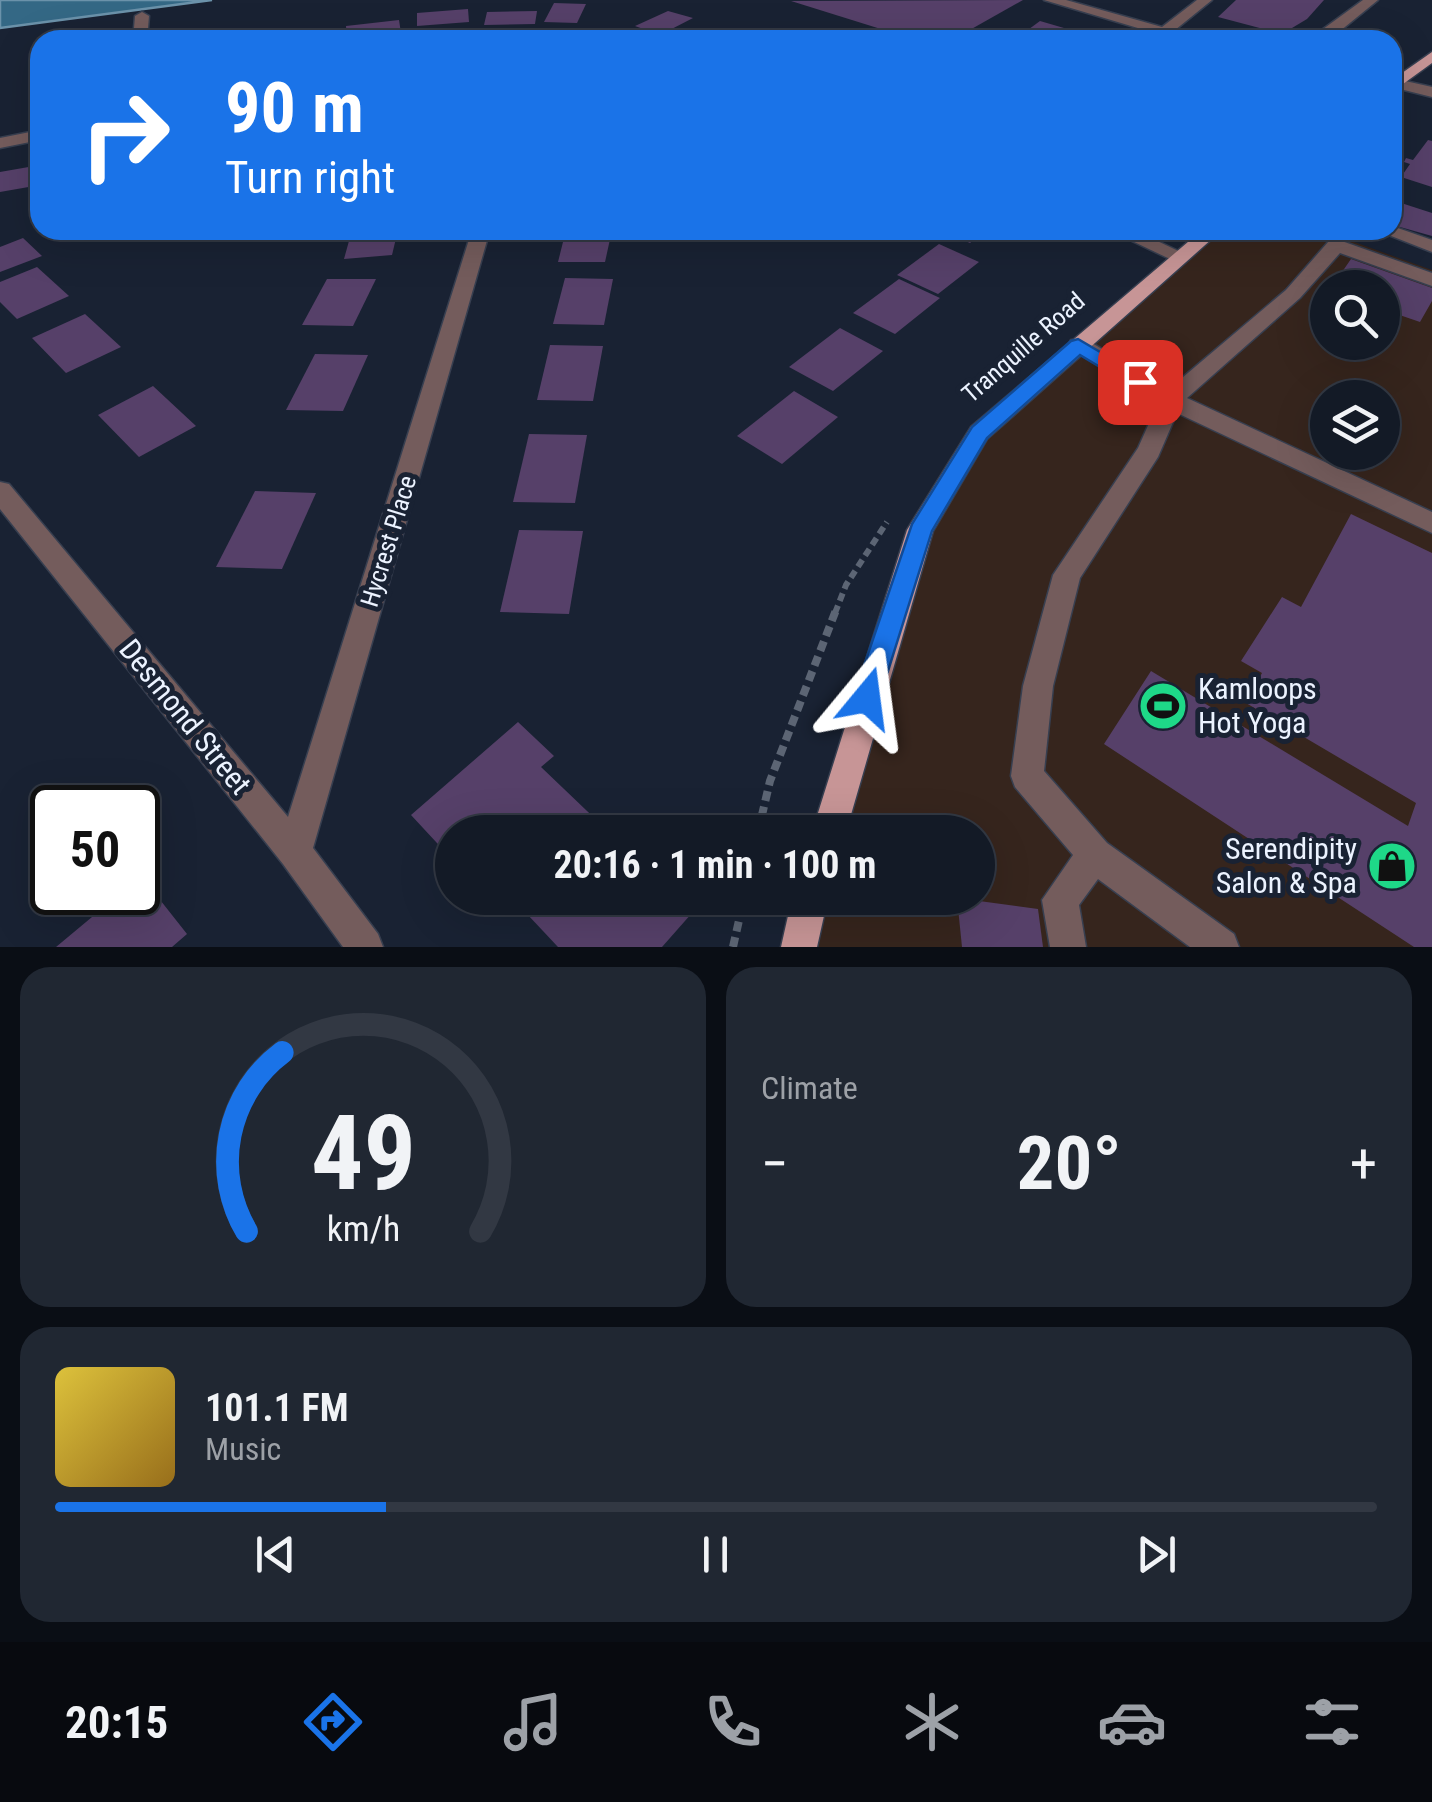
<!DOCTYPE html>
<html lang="en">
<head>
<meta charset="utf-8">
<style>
  body { margin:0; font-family:"Roboto Condensed",sans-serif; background:#202732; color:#f1f3f6; height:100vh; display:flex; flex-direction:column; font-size:38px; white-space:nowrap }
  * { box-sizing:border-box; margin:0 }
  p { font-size:32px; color:#9da1a7 }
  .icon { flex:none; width:55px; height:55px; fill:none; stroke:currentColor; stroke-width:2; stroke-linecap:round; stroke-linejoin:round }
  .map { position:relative; height:947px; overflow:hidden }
  .details { display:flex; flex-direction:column; gap:20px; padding:20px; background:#0a0e15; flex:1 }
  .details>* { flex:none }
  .guide { position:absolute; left:30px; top:30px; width:1372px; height:210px; border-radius:30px; box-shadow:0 10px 40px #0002,0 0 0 2px #323843; background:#1a73e8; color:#fff; overflow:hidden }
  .buttons { position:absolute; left:1310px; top:270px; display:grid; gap:20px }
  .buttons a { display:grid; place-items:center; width:90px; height:90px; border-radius:50%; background:#131a26; box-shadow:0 10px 40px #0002,0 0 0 2px #323843; font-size:50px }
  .speed { position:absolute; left:30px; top:785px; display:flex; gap:20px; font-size:50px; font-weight:700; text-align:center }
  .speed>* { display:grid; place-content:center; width:130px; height:130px; border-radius:50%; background:#131a26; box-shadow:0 10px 40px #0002,0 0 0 2px #323843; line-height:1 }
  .speed .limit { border:5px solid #111; border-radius:15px; background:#fff; color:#111 }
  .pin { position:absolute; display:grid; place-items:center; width:85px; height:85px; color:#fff; margin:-42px; border-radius:20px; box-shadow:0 5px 15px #0006 }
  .me { position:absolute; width:110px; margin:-55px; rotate:16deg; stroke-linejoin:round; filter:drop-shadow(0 0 8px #0008) }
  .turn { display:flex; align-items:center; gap:35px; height:210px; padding:0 30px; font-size:45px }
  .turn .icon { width:130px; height:130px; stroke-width:2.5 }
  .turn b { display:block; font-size:70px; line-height:85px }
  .big { font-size:75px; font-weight:700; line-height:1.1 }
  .details .tile { flex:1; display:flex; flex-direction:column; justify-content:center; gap:15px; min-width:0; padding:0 35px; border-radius:30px; background:#202732 }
  .details .dial { align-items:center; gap:0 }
  .dial svg { height:260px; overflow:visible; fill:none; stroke:#323843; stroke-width:7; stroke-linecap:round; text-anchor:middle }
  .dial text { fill:#f1f3f6; stroke:none }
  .song { display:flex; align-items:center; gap:30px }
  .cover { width:120px; height:120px; border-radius:15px; background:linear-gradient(135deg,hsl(50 70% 55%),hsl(40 70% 35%)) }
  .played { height:10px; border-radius:5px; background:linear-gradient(90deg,#1a73e8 25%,#323843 25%) }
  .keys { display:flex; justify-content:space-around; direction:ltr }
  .heat { display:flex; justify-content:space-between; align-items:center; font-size:55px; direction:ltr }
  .details .tiles { flex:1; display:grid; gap:20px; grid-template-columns:1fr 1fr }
  .tile:last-child { grid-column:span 2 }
  .trip { position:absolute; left:435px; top:815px; width:560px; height:100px; border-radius:50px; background:#131a26; box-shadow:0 10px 40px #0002,0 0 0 2px #323843; font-weight:700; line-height:100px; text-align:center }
  .tabs { display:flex; height:160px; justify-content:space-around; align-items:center; background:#080a0f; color:#9da1a7 }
  .tabs .icon { width:70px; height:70px }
  .tabs .current { color:#1a73e8 }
  .tabs b { font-size:45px; color:#f1f3f6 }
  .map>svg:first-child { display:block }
  .commercial { fill:#36251d; fill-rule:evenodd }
  .water { fill:#346885; stroke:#6b92aa; stroke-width:2.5 }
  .building { fill:#564069 }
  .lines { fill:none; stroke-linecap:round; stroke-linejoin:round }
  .minor-casing { stroke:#373f50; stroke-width:3 }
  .major-casing { stroke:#373f50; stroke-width:3 }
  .path-far1 { stroke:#5c6574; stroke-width:6; stroke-dasharray:8 5; stroke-linecap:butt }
  .path { stroke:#5c6574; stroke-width:8; stroke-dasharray:10 6; stroke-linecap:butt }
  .minor { fill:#745c5c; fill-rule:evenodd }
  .major { fill:#c79596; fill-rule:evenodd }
  .route { fill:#1a73e8; stroke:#114b97; stroke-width:2.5 }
  .labels { text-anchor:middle; stroke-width:10; stroke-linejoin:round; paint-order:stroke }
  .street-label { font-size:25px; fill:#ecf3ff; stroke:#192233 }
  .near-poi-label { font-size:30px; fill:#ecf3ff; stroke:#192233; text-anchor:start }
  .near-street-label { font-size:30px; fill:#ecf3ff; stroke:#192233 }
</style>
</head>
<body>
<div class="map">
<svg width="1432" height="947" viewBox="0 0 1432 947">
  <rect width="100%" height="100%" fill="#192233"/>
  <path class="commercial" d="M1213,230h108l111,40v677h-633l11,-49h168v-66h-149l48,-168 43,-134 59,-97zM1328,288h54v54h-54zM1328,398h54v54h-54z"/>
  <path class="water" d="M0,0h212l-212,28z"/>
  <g class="building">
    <path d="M1023,0l-71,40h-36l-125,-39z"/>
    <path d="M1236,0h88l-17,19 -25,15 -64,-17z"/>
    <path d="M554,3l32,1 -9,19 -33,-1z"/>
    <path d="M468,9l1,13 -52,4v-13z"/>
    <path d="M537,11l-2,13 -51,1 3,-13z"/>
    <path d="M668,11l25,7 -33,17 -25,-9z"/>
    <path d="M399,20l2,13 -54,6 -1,-13z"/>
    <path d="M1040,21l48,14 -7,5h-27l-29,-8z"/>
    <path d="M698,28l48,8 -4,4h-57z"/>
    <path d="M1428,140l4,1v46l-31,-10 9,-13 -6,-2 2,-4 7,2z"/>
    <path d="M40,165v20l-40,7v-20z"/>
    <path d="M1392,200l40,13v23l-39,-11z"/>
    <path d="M352,230h46l-6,25 -48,4z"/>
    <path d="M566,230h46l-7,32h-47z"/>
    <path d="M939,230h46l-15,13z"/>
    <path d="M23,238l19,18 -42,16v-25z"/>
    <path d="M939,244l40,18 -41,32 -41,-19z"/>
    <path d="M1351,259l81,29v13l-12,21 -38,-13v-21h-51z"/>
    <path d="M37,267l32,29 -52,23 -17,-17v-20z"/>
    <path d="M565,278l48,1 -9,46 -51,-1z"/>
    <path d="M327,279h49l-23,47 -51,-1z"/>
    <path d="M899,279l41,19 -45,36 -42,-21z"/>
    <path d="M85,314l36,33 -55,26 -34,-35z"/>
    <path d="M840,328l43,23 -50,40 -44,-24z"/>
    <path d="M550,345l53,1 -10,55 -56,-1z"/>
    <path d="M315,354l53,1 -25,56 -57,-1z"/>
    <path d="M153,386l43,40 -57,31 -41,-42z"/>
    <path d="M794,391l44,26 -56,47 -45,-28z"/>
    <path d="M529,434l58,1 -12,68 -62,-1z"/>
    <path d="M255,491l61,2 -34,76 -66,-2z"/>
    <path d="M1351,514l81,39v394h-18l-310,-203 47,-73 257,155 8,-23 -170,-100 16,-30 -21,-12 41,-64 19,10z"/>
    <path d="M519,530l64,1 -14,83 -69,-2z"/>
    <path d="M518,722l36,34 -13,11 68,65h-157v21l-3,3 -38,-41z"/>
    <path d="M142,877l45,57 -15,13h-116l66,-55h16v-12z"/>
    <path d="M512,898h164l16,15 -30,34h-104z"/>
    <path d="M957,898l81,11 5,38h-81z"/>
  </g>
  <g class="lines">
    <g class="minor-casing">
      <g id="minor">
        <path d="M1044,0h22l96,27 35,-27h15l-37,30 25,10h-22z"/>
        <path d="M1363,0h15l-49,40h-21z"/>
        <path d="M142,12l7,4 -2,24h-14l2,-24z"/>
        <path d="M1392,78l40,9v10l-40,-10z"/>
        <path d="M40,130v10l-40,8v-10z"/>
        <path d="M1392,226l40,14v12l-56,-22h16z"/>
        <path d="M472,230h18l-177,618 65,86 5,13h-40l-60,-83 -283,-355v-27l9,2 279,333z"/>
        <path d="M1109,230h25l55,26 -3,4h-14z"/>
        <path d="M1336,239l96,34v13l-92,-33 -40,45 -113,100 245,114v21l-255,-120 -19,44 -78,121 -27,108 -9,85 63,72 127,91 5,13h-49l-92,-68 -19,26 7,42h-36l-8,-47 31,-45 -58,-68 -4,-11 12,-90 30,-111 85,-127 20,-45 -90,-58 3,-5h16l82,49 117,-99 43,-49z"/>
      </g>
    </g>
    <g class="major-casing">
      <g id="major">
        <path d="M1432,52v11l-40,29v-12z"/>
        <path d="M1202,230h20l-235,209 -54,92 -87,301h-34l95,-302 64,-103z"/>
        <path d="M792,898h36l-11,49h-36z"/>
      </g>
    </g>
    <path class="path-far1" d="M835,613l11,-28 41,-63"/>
    <g class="path">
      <path d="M758,832l12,-51 66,-171"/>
      <path d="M733,947l11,-49"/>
    </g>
    <use href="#minor" class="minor"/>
    <use href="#major" class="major"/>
  </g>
  <path class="route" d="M1078,339l73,43 -3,5h-15l-53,-32 -93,83 -55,93 -55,175 -10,4 -10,-4 -4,-8 59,-174 60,-97 99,-86z"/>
  <defs>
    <g id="stadium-disc" transform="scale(2.5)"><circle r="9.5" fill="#1ed888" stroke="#192233"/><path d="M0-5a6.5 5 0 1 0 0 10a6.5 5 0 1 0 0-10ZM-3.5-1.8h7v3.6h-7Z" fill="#111"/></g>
    <g id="shop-disc" transform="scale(2.5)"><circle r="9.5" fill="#1ed888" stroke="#192233"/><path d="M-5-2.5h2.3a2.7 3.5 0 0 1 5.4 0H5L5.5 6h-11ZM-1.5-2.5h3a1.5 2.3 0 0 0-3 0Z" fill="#111"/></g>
  </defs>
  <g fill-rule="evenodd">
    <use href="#stadium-disc" x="1163" y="706"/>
    <use href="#shop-disc" x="1392" y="866"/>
  </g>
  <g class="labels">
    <g class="street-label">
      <text transform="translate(1023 347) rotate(-41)" y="9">Tranquille Road</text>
      <text transform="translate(388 541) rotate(-73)" y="9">Hycrest Place</text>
    </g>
    <g class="near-poi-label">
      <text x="1198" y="699">Kamloops<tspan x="1198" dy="34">Hot Yoga</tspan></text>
      <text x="1357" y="859" text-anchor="end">Serendipity<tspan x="1357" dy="34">Salon &amp; Spa</tspan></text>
    </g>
    <g class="near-street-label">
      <text transform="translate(185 717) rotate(51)" y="10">Desmond Street</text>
    </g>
  </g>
</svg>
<div class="buttons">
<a><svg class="icon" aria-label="search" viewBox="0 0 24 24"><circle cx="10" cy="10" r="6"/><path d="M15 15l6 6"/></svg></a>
<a><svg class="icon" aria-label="layers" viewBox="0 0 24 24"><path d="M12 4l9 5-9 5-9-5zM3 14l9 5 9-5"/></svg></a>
</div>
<div class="speed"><div class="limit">50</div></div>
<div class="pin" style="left:1140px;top:382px;background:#d93025"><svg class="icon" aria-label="arrive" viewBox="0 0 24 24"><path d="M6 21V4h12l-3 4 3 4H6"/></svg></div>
<svg class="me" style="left:867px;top:698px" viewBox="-20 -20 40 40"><path d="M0-17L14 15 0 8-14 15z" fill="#1a73e8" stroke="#fff" stroke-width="4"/></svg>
<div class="trip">20:16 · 1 min · 100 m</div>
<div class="guide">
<div class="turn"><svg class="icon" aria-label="right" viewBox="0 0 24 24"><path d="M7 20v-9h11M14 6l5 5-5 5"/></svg><div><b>90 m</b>Turn right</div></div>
</div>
</div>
<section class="details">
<div class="tiles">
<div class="tile dial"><svg viewBox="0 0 100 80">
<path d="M14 69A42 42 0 1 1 86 69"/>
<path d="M14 69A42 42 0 0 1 25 14" stroke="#1a73e8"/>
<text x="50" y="56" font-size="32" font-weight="700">49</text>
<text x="50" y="72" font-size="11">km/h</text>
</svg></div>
<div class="tile"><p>Climate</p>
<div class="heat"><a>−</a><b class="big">20°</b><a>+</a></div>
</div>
<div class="tile">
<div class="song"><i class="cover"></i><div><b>101.1 FM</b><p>Music</p></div></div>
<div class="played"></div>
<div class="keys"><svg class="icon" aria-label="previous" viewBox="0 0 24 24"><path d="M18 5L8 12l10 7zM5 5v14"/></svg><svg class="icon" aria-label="pause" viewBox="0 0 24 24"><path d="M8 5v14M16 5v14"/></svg><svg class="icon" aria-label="next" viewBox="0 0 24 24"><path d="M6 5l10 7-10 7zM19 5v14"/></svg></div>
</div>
</div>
</section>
<nav class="tabs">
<b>20:15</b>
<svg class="icon current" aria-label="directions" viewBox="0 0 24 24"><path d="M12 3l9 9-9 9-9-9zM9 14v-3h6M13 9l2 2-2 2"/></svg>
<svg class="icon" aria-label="music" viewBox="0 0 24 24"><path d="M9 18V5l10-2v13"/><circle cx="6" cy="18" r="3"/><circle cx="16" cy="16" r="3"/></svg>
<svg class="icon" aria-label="phone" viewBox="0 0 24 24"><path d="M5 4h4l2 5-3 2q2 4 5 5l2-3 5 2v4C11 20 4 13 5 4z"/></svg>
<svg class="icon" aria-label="climate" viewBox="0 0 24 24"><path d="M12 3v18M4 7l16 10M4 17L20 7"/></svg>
<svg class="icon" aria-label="car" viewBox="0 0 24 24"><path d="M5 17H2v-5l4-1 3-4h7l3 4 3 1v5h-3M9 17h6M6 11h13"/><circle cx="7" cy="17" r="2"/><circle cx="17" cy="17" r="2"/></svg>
<svg class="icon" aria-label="filters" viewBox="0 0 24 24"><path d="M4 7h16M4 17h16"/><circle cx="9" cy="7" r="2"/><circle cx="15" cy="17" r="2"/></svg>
</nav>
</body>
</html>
